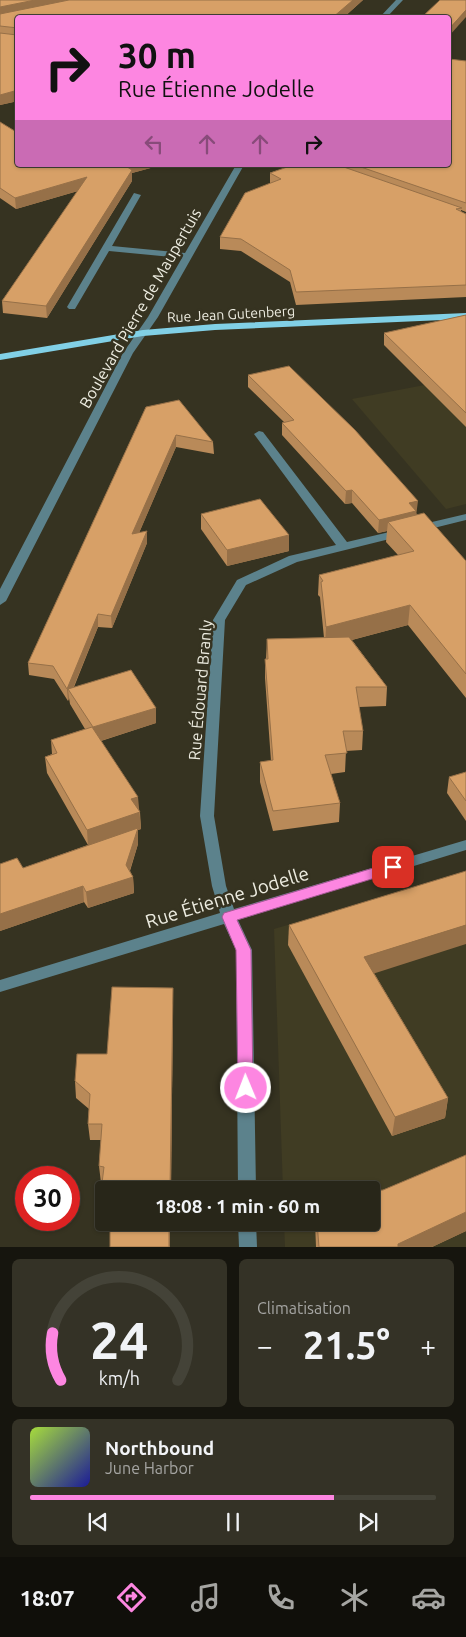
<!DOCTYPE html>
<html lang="fr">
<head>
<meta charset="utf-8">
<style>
  body { margin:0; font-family:Ubuntu,sans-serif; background:#343226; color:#f1f3f6; height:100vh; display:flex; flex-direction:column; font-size:19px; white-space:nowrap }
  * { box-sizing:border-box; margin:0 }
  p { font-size:16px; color:#a5a5a2 }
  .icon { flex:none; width:28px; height:28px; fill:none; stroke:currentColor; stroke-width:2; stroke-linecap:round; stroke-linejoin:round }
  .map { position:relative; height:1247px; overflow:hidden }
  .sheet { display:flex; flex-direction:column; gap:12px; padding:12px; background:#16150e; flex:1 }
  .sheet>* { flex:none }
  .banner { position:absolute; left:15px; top:15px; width:436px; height:152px; border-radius:5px; box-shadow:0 1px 4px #0004,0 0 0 1px #444338; background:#fd86e1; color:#111; overflow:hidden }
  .speed { position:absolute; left:15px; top:1166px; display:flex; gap:10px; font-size:25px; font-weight:700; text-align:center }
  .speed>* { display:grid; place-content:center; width:65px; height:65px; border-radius:50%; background:#282619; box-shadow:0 1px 4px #0004,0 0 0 1px #444338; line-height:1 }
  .speed .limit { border:8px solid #d22; background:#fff; color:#111 }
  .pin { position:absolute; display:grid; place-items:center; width:42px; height:42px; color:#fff; margin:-21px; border-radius:10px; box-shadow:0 2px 8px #0006 }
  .me { position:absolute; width:55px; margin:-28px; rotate:359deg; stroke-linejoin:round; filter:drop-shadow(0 0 4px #0008) }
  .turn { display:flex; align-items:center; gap:18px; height:105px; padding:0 20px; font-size:22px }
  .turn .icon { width:65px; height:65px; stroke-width:2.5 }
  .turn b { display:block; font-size:35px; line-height:42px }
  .lanes { display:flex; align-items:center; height:48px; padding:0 20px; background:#0003; justify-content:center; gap:25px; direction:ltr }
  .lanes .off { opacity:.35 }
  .big { font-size:38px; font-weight:600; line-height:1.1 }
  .sheet .widget { flex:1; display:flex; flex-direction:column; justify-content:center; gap:8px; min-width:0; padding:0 18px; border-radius:8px; background:#343226 }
  .sheet .dial { align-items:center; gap:0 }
  .dial svg { height:130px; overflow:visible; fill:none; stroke:#444338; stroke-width:7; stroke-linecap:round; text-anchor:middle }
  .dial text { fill:#f1f3f6; stroke:none }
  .song { display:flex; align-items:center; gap:15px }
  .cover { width:60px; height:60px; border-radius:8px; background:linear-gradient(135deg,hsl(80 70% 55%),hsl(240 70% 35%)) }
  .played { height:5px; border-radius:2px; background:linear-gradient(90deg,#fd86e1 75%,#444338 75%) }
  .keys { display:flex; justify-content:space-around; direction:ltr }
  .heat { display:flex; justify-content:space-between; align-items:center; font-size:28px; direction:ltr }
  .sheet .tiles { flex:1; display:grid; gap:12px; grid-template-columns:1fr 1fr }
  .widget:last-child { grid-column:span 2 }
  .trip { position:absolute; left:95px; top:1181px; width:285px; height:50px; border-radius:5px; background:#282619; box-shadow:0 1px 4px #0004,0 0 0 1px #444338; font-weight:600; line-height:50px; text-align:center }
  .tabs { display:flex; height:80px; justify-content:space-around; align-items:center; background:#100f0a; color:#a5a5a2 }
  .tabs .icon { width:35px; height:35px }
  .tabs .on { color:#fd86e1 }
  .tabs b { font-size:22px; color:#f1f3f6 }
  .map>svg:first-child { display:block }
  .built { fill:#403c23 }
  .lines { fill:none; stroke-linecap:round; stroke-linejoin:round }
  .minor { fill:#5c828c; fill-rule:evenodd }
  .major { fill:#81d0e6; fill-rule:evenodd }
  .wall { fill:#b98a59 }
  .shaded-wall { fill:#967048 }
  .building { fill:#d7a067; stroke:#967048 }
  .route { fill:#fd86e1; stroke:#a45792 }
  .labels { text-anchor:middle; stroke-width:5; stroke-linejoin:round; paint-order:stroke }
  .far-street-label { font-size:14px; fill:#edece0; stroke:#363321 }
  .street-label { font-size:16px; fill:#edece0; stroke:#363321 }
  .near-street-label { font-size:19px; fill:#edece0; stroke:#363321 }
</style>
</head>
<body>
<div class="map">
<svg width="466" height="1247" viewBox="0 0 466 1247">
  <rect width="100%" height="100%" fill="#363321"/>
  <g class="built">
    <path d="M466,377v127l-20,5 -94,-110z"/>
    <path d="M466,872v375h-181l-1,-24 87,-1v-32h-88l-9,-261z"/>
  </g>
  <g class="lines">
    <g class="minor">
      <path d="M396,0h7l-17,18h-7z"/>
      <path d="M236,165h8l-86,152 -25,36 -127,248 -6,4v-16l123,-236 25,-36 34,-59 -73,-7 -34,58h-6l-2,-2 67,-114 7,2 -29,51 73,7z"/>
      <path d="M259,431l4,1 84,110 119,-28v6l-169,42 -51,23 -21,35 -11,196 12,70 8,23 232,-69v10l-228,70 14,30 4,240h-18l-2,-240 -12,-26 -224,68v-12l220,-67 -8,-27 -12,-70 13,-196 24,-40 52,-24 47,-11 -82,-111z"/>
      <path d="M238,1222h18l1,25h-18z"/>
    </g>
    <path class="major" d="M466,313v6l-251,11 -72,6 -143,24v-6l143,-24 72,-6z"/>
  </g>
  <g class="wall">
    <path d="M0,0h363l-20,18h-325v83l-18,4z"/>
    <path d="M466,61v151l-5,-2v2l5,2v83l-170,8 -6,-23 -49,-31 -21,-2v-12l50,-54v-10l23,-8h156z"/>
    <path d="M0,122l18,43h140v1l-26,7v8l-85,137 -44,-5 -1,-12 76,-110 -62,18 -16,-11z"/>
    <path d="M466,315v112l-82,-82v-12z"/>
    <path d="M248,375l169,139 -1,1 50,46v137l-58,-73 -56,15 35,47 -1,19 -27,1 4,24 -1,19 -16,1 -1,21 -14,2 9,29 -1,19 -66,9 -13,-49v-20l11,-1 -6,-83v-19h1l1,-20 57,-1 -4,-41 -2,-2 1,-20 79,-20 -12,-13 1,-11 -9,2 -26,-30 -7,1 -63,-69v-12l2,-1 -36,-35z"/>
    <path d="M146,407l67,35 1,12 -38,-7 -37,86 8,-2v12l-35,85 -14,-1 -24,60 82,21v15l-55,18 39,71 1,17 -3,1v14l-8,27 3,6 1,16 -46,15 -4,-6 -84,29v-67l23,4 65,-23 -41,-72 -2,-16 7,-3 -1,-14 34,-11 -15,-25 -1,-6 -1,3 -14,-22 -25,-4 -1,-12z"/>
    <path d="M201,514l88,21v16l-62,15 -26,-37z"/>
    <path d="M466,772v49l-19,-28 2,-16z"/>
    <path d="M289,925l85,48 74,125 -3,20 -53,18 -104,-191z"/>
    <path d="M173,1004l-2,186h-67l-2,25v-32h-1l-2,-17 2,-26h-11l-2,-16 1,-15 -13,-11 -1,-17 32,-27z"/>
    <path d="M466,1155v76l-34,16h-116l-1,-25h56l12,-32z"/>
  </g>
  <g class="shaded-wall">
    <path d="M35,0h47l-82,17v-10z"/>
    <path d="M353,0h10l-20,18h-11z"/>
    <path d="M466,10v7l-17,19v-7z"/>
    <path d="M18,90v11l-18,4v-10z"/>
    <path d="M124,165h34v1l-26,7v8l-85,137 -1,-12z"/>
    <path d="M87,177l1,11 -72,21 -1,-11z"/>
    <path d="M176,435v12l-43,100 -1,-13z"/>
    <path d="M352,490v13l-7,1 1,-13z"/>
    <path d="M418,501l-3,23 -27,-2 -1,9 -9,2 1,-13 30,-17z"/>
    <path d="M147,531v12l-35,85 -1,-12z"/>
    <path d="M289,535v16l-62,15v-16z"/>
    <path d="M410,605l-2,20 -83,22 1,-20z"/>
    <path d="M98,614v13l-27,66 -3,-4 1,9 -1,3 -1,-12z"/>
    <path d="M156,708v15l-62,20 -1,-16z"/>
    <path d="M138,797l3,32 -3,1v14l-11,35 6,-2 1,16 -46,15 -2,-16 2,-46 -1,-16 44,-31z"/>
    <path d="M83,886l1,16 -84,29v-17z"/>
    <path d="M466,925v19l-103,33 1,-20z"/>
    <path d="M173,988v16l-2,186h-1z"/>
    <path d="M448,1098l-3,20 -53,18 3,-19z"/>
    <path d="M104,1198v17h-2l-2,-16z"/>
    <path d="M466,1212v19l-34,16h-34v-3z"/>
    <rect x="169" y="1222" width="1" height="25"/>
  </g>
  <g class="building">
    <path d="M0,0h35l-35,7z"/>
    <path d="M69,0h284l-21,18h-314v10l-18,-2v-12z"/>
    <path d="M440,0h26v10l-17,19v-11h-28z"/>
    <path d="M0,33l17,2 1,-1v56l-18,5z"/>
    <path d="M449,59l17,2v142l-111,-38h94z"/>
    <path d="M0,122l18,11v32h106l8,5 -86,136 -44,-5 85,-124 -72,21 -15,-10z"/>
    <path d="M293,165h45l124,43 -6,1 10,5v71l-170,7 -6,-22 -49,-31 -21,-2 25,-44 36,-14 -11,-6z"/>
    <path d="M466,315v98l-82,-80z"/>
    <path d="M289,366l66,64 63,71 -9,2 7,8 -37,9 -27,-30 -6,1 -64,-68 12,-3 -46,-45z"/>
    <path d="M179,400l34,42 -37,-7 -44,99 15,-3 -36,85 -13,-2 -31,75 -14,-23 -25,-3 118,-256z"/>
    <path d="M260,499l29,36 -62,15 -26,-36z"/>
    <path d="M424,513l42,48v113l-56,-69 -84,22 -5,-45 2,-1 -4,-6 95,-24 -26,-29z"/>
    <path d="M349,637l38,50h-31l7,44h-20l4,22 -22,2 15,48 -67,8 -13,-49 13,-2 -8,-101h3l-1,-20z"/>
    <path d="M131,670l25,38 -63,19 -25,-38z"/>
    <path d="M92,727l46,70 -7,2 9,13 -53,18 -42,-73 12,-4 -6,-13z"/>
    <path d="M466,772v29l-17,-24z"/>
    <path d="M138,828l-12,37 7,12 -47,15 -3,-6 -83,28v-50l17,-6 6,10z"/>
    <path d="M466,871v54l-102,32 84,141 -53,19 -106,-192z"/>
    <path d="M112,987l61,1 -3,202h-66v8l-4,1 4,-32 -5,-1 3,-42h-14l2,-30 -15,-13 2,-27h30z"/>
    <path d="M466,1155v57l-68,32v3h-79l-2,-25h54v-31l12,-1z"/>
    <rect x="110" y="1222" width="59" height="25"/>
  </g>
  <path class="route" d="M393,862l5,2 2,3 -2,4 -161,49 14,30 2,138 -2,4 -5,2 -6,-2 -2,-4 -2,-138 -14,-33 2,-4z"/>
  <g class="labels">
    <g class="far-street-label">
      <text transform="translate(231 314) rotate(-3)" y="5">Rue Jean Gutenberg</text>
    </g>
    <g class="street-label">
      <text transform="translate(140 308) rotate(-60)" y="6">Boulevard Pierre de Maupertuis</text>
      <text transform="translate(200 690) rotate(-85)" y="6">Rue Édouard Branly</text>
    </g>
    <g class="near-street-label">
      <text transform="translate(227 897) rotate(-17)" y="7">Rue Étienne Jodelle</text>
    </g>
  </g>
</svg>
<div class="speed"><div class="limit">30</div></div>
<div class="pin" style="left:393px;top:867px;background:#d93025"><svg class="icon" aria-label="arrive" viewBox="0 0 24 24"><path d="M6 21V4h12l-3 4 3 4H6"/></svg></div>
<svg class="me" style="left:246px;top:1088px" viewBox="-20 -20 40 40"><circle r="17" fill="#fd86e1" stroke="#fff" stroke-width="3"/><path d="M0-11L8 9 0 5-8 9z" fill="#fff"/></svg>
<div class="trip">18:08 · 1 min · 60 m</div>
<div class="banner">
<div class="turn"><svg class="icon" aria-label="right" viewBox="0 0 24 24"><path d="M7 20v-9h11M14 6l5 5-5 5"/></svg><div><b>30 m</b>Rue Étienne Jodelle</div></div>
<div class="lanes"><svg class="icon off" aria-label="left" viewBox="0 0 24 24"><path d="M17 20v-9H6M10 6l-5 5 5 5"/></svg><svg class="icon off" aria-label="ahead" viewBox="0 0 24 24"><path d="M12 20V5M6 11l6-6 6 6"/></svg><svg class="icon off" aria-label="ahead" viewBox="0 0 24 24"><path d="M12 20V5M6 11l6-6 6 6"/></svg><svg class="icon" aria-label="right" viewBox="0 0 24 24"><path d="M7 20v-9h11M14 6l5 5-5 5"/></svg></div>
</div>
</div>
<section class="sheet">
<div class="tiles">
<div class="widget dial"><svg viewBox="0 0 100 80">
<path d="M14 69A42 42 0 1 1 86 69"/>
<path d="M14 69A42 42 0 0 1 9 40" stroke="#fd86e1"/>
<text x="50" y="56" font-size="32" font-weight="700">24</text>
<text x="50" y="72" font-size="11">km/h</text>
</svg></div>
<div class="widget"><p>Climatisation</p>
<div class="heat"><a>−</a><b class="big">21.5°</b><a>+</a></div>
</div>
<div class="widget">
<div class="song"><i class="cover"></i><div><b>Northbound</b><p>June Harbor</p></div></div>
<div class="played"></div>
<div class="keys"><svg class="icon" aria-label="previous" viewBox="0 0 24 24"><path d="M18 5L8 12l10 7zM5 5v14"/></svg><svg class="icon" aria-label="pause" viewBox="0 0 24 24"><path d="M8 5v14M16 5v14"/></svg><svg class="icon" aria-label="next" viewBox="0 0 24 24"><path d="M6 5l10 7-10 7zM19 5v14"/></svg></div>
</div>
</div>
</section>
<nav class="tabs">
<b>18:07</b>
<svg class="icon on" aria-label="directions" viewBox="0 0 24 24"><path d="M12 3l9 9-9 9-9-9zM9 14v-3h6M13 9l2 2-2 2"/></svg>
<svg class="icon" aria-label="music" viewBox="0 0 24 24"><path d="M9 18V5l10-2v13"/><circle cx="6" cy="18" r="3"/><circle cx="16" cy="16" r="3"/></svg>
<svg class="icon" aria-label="phone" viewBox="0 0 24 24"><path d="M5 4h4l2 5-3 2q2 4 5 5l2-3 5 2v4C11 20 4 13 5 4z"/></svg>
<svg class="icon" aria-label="climate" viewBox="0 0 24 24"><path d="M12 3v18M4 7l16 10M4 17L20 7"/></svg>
<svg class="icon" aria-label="car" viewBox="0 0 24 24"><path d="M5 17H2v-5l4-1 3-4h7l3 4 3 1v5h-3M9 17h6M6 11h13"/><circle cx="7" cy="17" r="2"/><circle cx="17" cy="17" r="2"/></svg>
</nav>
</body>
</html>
